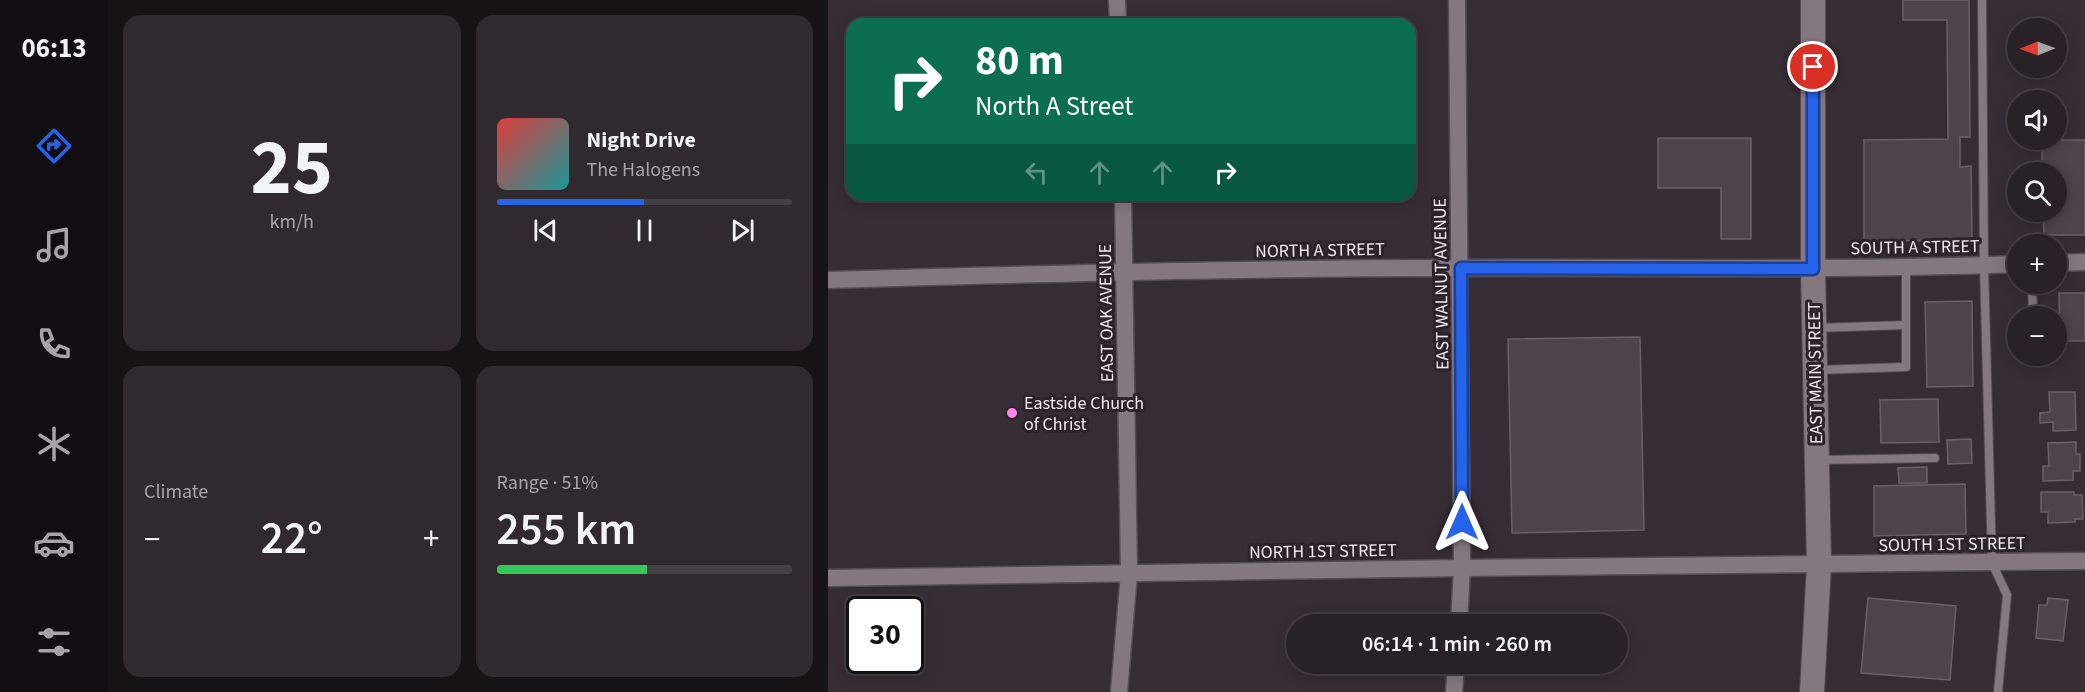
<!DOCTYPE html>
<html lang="en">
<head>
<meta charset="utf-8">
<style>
  body { margin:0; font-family:"Source Sans 3",sans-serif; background:#302a2f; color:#f1f3f6; height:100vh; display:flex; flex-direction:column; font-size:22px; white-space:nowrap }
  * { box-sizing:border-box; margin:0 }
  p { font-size:20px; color:#a5a4a7 }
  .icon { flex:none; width:33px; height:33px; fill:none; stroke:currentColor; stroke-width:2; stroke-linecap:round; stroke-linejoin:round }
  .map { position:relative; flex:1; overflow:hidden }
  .details { display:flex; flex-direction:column; gap:15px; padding:15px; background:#161315; width:720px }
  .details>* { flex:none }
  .hud { position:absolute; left:18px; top:18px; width:570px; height:183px; border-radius:18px; box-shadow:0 3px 15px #0003,0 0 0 2px #443f44; background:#0b6e4f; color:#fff; overflow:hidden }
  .needle { width:39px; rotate:269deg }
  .tools { position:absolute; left:1179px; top:18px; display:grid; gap:12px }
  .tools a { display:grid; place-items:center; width:60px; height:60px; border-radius:50%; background:#282227; box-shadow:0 3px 15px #0003,0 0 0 2px #443f44; font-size:30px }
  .speed { position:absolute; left:18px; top:596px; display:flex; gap:12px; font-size:30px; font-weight:700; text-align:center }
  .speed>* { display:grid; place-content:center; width:78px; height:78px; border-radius:50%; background:#282227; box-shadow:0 3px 15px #0003,0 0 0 2px #443f44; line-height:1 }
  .speed .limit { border:3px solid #111; border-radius:9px; background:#fff; color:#111 }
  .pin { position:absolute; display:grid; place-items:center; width:51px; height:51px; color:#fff; margin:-26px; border:3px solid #fff; border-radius:50%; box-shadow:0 2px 6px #0007 }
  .me { position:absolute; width:66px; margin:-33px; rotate:0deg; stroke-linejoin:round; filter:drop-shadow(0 0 4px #0008) }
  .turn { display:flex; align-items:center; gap:21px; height:126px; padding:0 30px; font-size:27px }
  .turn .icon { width:78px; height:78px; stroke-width:2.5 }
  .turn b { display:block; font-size:42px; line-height:51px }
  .lanes { display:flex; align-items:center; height:57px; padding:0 30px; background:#0003; justify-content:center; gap:30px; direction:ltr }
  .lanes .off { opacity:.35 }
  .big { font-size:45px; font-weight:600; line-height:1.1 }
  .details .tile { flex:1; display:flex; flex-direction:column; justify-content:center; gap:9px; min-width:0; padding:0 21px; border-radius:18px; background:#302a2f }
  .details .dial { align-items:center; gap:0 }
  .dial b { font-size:78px; line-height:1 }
  .song { display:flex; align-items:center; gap:18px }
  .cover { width:72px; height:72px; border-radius:9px; background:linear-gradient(135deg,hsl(0 70% 55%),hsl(180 70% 35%)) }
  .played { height:6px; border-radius:3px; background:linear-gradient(90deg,#2563eb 50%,#443f44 50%) }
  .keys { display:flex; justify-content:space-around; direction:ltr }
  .heat { display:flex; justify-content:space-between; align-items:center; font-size:33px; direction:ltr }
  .charge { height:9px; border-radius:4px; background:linear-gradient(90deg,#34c759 51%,#443f44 0) }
  .details .tiles { flex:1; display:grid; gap:15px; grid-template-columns:repeat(2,1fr) }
  .trip { position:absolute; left:458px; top:614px; width:342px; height:60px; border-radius:30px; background:#282227; box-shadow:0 3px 15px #0003,0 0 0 2px #443f44; font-weight:600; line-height:60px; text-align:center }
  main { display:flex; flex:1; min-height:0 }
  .dock { display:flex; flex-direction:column; width:108px; justify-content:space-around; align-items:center; background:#100e10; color:#a5a4a7 }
  .dock .icon { width:42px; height:42px }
  .dock .selected { color:#2563eb }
  .dock b { font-size:27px; color:#f1f3f6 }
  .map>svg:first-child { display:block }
  .building { fill:#4d434b; stroke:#6a5f68; stroke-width:1.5 }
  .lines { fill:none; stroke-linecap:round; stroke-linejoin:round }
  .lane-casing { stroke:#544c53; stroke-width:10 }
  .street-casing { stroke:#544c53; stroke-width:19 }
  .secondary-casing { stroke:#544c53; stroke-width:26 }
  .lane { stroke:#837880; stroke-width:8 }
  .street { stroke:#837880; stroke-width:16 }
  .secondary { stroke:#837880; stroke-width:24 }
  .route-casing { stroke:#184099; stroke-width:15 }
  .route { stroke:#2563eb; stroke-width:10 }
  .poi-dot { fill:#f987e8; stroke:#2c232a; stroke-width:2 }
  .labels { text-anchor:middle; stroke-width:6; stroke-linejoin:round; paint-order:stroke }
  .street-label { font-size:18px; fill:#f0eaef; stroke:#2c232a }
  .poi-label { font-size:18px; fill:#f0eaef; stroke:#2c232a; text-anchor:start }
</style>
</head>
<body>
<main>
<nav class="dock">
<b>06:13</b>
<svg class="icon selected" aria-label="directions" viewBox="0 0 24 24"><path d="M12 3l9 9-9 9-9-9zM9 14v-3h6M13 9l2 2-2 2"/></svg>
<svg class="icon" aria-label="music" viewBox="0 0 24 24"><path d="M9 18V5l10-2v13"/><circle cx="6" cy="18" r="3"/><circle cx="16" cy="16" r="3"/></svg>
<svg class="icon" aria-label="phone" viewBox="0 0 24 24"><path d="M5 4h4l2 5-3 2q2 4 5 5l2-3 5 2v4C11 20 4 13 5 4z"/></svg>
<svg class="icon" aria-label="climate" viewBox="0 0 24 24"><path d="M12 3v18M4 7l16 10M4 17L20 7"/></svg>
<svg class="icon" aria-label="car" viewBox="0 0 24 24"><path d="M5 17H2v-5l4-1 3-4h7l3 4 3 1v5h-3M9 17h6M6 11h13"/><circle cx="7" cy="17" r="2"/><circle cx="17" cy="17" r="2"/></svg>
<svg class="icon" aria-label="filters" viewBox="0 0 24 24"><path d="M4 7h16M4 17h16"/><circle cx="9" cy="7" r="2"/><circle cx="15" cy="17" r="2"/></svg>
</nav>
<section class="details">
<div class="tiles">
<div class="tile dial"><b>25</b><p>km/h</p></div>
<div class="tile">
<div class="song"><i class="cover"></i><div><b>Night Drive</b><p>The Halogens</p></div></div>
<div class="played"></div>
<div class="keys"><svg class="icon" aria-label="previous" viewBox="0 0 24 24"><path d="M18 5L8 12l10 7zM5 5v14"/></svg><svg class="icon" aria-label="pause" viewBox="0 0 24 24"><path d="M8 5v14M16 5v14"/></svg><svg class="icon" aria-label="next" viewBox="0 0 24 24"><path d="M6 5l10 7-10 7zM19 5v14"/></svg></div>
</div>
<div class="tile"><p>Climate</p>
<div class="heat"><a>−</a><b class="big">22°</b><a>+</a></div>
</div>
<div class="tile"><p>Range · 51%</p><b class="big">255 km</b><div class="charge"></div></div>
</div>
</section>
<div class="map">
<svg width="1257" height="692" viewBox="0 0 1257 692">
  <rect width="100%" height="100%" fill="#362d34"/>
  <g class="building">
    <path d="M1075,0h66l1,137h-10v30l11,-1 1,74 -108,1v-101l84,-1 -1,-119h-44z"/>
    <path d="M830,138h93v101h-30v-51h-63z"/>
    <path d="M1214,140h43v95h-41l-1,-23h13v-40h-14z"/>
    <path d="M1231,293h26v48h-25z"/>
    <path d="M1144,301l1,85 -46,1 -2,-85z"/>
    <path d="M812,337l4,193 -132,3 -4,-194z"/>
    <path d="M1221,392h26l1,38 -23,1v-9l-13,1v-10l10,-1z"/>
    <path d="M1110,399l1,43 -58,1 -1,-43z"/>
    <path d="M1143,439l1,24 -24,1 -1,-24z"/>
    <path d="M1248,442v12h4v17h-7v9l-30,1v-15h6l-1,-23z"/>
    <path d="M1099,467v16h-28l-1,-15z"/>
    <path d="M1137,484l1,50 -92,2v-50z"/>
    <path d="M1213,492h33v3h8l1,24h-8v3l-27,1v-11h-7z"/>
    <path d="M1040,598l88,8 -6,74 -89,-7z"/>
    <path d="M1220,598l20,2 -5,41 -27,-3 3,-33h8z"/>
  </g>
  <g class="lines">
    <g class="lane-casing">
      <g id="lane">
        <path d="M1154,0l2,265 8,298 15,32 -9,97"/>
        <path d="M1204,284l1,32"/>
        <path d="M987,328l91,-3"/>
        <path d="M988,370l90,-3v-100"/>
        <path d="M989,460l118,-2"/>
      </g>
    </g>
    <g class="street-casing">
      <g id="street">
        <path d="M289,0l1,24"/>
        <path d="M629,0l5,568 -3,56"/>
        <path d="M1228,263l29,-1"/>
        <path d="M0,280c211,-6 422,-12 634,-12 185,-1 370,3 556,-4"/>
        <path d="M0,578l634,-10 623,-7"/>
        <path d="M291,692l10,-119 -6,-378"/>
        <path d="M626,692l2,-29"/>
      </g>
    </g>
    <g class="secondary-casing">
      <path id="secondary" d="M984,692l7,-127 -6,-296v-269"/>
    </g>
    <use href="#lane" class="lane"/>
    <use href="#street" class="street"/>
    <use href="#secondary" class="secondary"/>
  </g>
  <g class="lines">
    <g class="route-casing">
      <path id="route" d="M634,522l-1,-254 352,1v-202"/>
    </g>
    <use href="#route" class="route"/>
  </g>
  <circle class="poi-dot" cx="184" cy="413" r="6"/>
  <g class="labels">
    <g class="street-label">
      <text transform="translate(1087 247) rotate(-1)" y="6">SOUTH A STREET</text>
      <text transform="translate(492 250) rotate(-1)" y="6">NORTH A STREET</text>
      <text transform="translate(613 284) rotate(-91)" y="6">EAST WALNUT AVENUE</text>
      <text transform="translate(278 313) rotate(-91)" y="6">EAST OAK AVENUE</text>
      <text transform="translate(987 373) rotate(-91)" y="6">EAST MAIN STREET</text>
      <text transform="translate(1124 544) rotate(-1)" y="6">SOUTH 1ST STREET</text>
      <text transform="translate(495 551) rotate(-1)" y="6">NORTH 1ST STREET</text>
    </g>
    <g class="poi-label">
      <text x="196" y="409">Eastside Church<tspan x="196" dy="21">of Christ</tspan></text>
    </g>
  </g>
</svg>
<div class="tools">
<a><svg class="needle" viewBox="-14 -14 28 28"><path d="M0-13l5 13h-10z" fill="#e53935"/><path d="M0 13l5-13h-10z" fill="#a5a4a7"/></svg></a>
<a><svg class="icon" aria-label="sound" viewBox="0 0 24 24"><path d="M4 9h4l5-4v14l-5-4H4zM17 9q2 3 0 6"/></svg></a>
<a><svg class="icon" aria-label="search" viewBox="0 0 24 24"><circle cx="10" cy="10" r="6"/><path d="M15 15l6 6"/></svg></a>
<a>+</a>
<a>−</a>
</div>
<div class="speed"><div class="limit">30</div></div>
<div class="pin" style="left:985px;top:67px;background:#d93025"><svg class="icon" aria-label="arrive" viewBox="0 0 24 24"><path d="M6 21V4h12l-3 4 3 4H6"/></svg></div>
<svg class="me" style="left:634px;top:522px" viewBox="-20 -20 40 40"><path d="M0-17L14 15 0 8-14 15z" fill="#2563eb" stroke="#fff" stroke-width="4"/></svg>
<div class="trip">06:14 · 1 min · 260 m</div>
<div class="hud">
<div class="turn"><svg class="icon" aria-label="right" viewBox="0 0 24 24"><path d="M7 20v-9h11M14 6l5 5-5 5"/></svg><div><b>80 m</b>North A Street</div></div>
<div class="lanes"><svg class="icon off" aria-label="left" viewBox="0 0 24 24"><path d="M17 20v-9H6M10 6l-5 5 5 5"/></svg><svg class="icon off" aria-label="ahead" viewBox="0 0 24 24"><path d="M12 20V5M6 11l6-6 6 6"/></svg><svg class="icon off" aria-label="ahead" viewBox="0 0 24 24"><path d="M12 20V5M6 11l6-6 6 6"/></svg><svg class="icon" aria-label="right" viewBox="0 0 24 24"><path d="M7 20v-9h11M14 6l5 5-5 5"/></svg></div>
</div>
</div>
</main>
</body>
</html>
